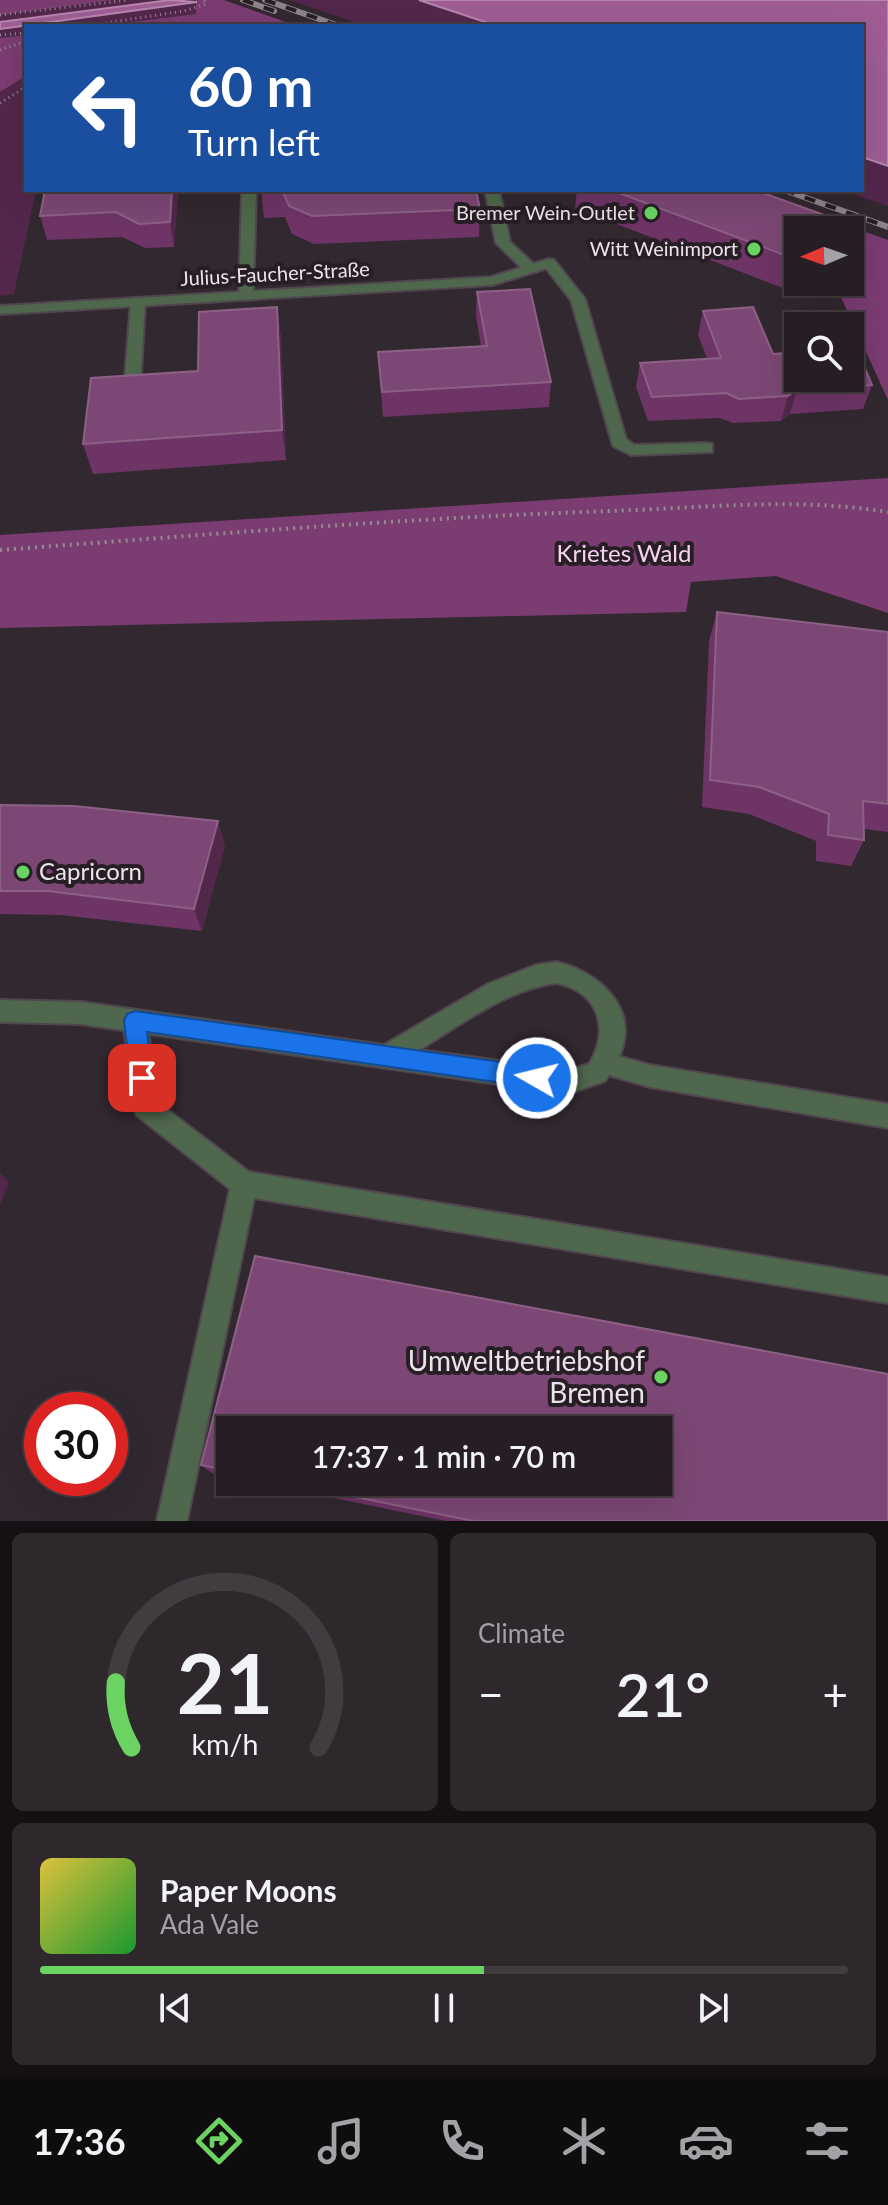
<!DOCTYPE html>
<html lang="en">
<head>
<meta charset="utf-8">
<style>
  body { margin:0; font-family:Lato,sans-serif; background:#2e272c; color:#f1f3f6; height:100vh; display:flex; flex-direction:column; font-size:30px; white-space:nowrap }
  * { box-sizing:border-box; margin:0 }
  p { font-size:26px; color:#a4a2a6 }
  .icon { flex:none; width:44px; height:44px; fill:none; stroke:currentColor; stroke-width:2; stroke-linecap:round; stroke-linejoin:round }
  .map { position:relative; height:1521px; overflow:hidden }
  .side { display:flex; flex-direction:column; gap:12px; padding:12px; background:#151014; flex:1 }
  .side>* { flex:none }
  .hud { position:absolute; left:24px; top:24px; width:840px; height:168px; border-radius:0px; box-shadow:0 8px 32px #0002,0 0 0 2px #423c41; background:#1a4fa0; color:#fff; overflow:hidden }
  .needle { width:52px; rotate:268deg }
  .controls { position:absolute; left:784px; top:216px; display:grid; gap:16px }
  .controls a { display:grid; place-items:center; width:80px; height:80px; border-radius:0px; background:#261e24; box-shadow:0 8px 32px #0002,0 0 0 2px #423c41; font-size:40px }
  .speed { position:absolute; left:24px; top:1392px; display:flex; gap:16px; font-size:40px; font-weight:700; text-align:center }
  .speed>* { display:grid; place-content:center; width:104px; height:104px; border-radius:50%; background:#261e24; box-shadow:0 8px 32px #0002,0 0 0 2px #423c41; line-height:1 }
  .speed .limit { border:12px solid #d22; background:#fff; color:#111 }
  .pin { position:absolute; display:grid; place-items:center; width:68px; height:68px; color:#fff; margin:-34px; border-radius:16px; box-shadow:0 4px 12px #0006 }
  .me { position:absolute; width:88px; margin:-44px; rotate:278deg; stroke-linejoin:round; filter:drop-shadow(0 0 6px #0008) }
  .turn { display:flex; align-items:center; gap:28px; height:168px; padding:0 32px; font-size:36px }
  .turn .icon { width:104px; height:104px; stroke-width:2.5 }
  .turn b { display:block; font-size:56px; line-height:68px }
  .big { font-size:60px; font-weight:600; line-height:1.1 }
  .side .card { flex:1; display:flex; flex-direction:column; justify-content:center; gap:12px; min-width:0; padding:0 28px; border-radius:12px; background:#2e272c }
  .side .dial { align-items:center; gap:0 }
  .dial svg { height:208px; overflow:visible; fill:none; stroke:#423c41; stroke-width:7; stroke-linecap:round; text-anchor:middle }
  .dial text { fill:#f1f3f6; stroke:none }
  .song { display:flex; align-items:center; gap:24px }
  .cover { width:96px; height:96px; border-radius:12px; background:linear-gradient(135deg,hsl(50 70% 55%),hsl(130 70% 35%)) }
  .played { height:8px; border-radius:4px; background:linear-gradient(90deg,#6bd362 55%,#423c41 55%) }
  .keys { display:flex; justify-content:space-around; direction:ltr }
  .heat { display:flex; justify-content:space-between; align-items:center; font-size:44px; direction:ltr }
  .side .tiles { flex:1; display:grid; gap:12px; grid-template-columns:1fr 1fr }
  .card:last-child { grid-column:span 2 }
  .trip { position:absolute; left:216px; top:1416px; width:456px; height:80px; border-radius:0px; background:#261e24; box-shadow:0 8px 32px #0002,0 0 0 2px #423c41; font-weight:600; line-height:80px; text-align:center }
  .tab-bar { display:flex; height:128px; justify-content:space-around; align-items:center; background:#0f0c0e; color:#a4a2a6 }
  .tab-bar .icon { width:56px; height:56px }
  .tab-bar .active { color:#6bd362 }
  .tab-bar b { font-size:36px; color:#f1f3f6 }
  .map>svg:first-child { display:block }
  .green { fill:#53274c }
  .forest { fill:#7b3c72 }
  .water { fill:#9f5d94; stroke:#b686ae; stroke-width:2 }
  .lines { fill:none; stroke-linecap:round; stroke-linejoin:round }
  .lane-casing { stroke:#50464e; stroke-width:4 }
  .street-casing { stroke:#50464e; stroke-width:4 }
  .path-far1 { stroke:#958c93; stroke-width:3; stroke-dasharray:1 4; stroke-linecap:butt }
  .path { stroke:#958c93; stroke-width:4; stroke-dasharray:2 5; stroke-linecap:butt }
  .lane { fill:#4f674c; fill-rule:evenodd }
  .street { fill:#4f674c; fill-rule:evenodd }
  .rail-casing { stroke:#8e858c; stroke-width:6 }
  .rail { stroke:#281e26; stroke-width:4; stroke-dasharray:11; stroke-linecap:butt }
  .wall { fill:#6e3466 }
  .shaded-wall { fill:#51274a }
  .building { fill:#7c4774; stroke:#8d6086; stroke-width:2 }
  .route { fill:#1a73e8; stroke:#114b97; stroke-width:2 }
  .poi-dot { fill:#6bd362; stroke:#281e26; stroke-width:3 }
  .labels { text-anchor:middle; stroke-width:8; stroke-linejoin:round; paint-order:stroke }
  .far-poi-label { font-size:20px; fill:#ebe4e9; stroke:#281e26; text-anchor:end }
  .far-street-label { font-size:20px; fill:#ebe4e9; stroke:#281e26 }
  .park-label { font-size:24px; fill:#f8d2f1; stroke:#281e26 }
  .poi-label { font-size:24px; fill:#ebe4e9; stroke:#281e26; text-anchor:start }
  .near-poi-label { font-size:28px; fill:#ebe4e9; stroke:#281e26; text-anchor:end }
</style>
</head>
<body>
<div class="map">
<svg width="888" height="1521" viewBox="0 0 888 1521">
  <rect width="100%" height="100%" fill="#322830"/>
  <g class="green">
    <path d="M113,0h57l-170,22v-7z"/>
    <path d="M289,0h130l78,26h-131z"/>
    <path d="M197,2l-1,12 -98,12h-72v9l-26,3v-9z"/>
    <path d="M26,76v114h10l-22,104 -14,2v-204z"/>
    <path d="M862,157l26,9v40l-47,-16h21z"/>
  </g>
  <g class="forest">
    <path d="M0,0h113l-113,15z"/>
    <path d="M196,0h28l73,26h-199l98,-12z"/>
    <path d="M26,35v41l-26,16v-54z"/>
    <path d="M748,190l140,50v160l-54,-118h16v-52h-52z"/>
    <path d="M888,478v135l-112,-37 -85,6 -5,30 -686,16v-93z"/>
  </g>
  <g class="water">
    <path d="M170,0l27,2 -197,27v-7z"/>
    <path d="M419,0h469v166l-26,-9v-131h-365z"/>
  </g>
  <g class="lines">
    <g class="lane-casing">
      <g id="lane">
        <path d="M242,190h14l-3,106 -7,4 -7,-4z"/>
        <path d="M485,190h14l11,52 26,24v6h-10l-30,-29z"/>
        <path d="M549,259l5,1 31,39 41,140 8,6 72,-2 6,1v8l-81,3 -18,-9 -42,-146 -29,-37z"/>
        <path d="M138,298l7,4 -5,88 -8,5 -8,-5 7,-88z"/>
        <path d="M135,1010l8,3 4,8 9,80 93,71 639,105v26l-634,-105 -67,323h-30l73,-332 -94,-74 -13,-94 4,-8z"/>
        <path d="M603,1052l47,13 238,39v24l-238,-41 -55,-16 -4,-8 4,-8z"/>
      </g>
    </g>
    <g class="street-casing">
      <g id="street">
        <path d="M549,259l7,4 -2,3 -62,19 -492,29v-8l491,-29z"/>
        <path d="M556,962c34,7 76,37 68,79 -2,14 -11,28 -19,40l-38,13 -486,-70 -81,-2v-22l81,2 303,43 104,-61 48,-19zM556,983c42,8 55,46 33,81l-22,6 -148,-20c43,-26 86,-60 137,-67z"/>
      </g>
    </g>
    <g class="path-far1">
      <path d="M0,15l129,-15"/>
      <path d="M86,26l98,-15 22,-7 -2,-4"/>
      <path d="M0,35l26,-2"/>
      <path d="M0,50l26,-9"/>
      <path d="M0,103l26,-16"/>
    </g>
    <path class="path" d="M0,550c203,-15 406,-32 610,-39 93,-3 186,-14 278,1"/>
    <use href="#lane" class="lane"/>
    <use href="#street" class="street"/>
    <g class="rail-casing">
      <g id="rail">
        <path d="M243,0l31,11"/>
        <path d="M265,0l74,26"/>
        <path d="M784,190l104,37"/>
      </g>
    </g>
    <use href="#rail" class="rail"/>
  </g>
  <g class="wall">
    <path d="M178,190l-4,57 -29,1 -23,-11 -75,3 -7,-24z"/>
    <path d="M261,190h215l4,19 -1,28 -165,7 -22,-10 -7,-17 -21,1z"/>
    <path d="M577,190h178l69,25 -4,15h-22v52h9l-11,11 -221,-85z"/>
    <path d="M477,292l74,90 -2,25 -166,10 -5,-65 103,-6 -5,-30z"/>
    <path d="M277,307l4,31 5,122 -193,14 -10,-30 115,-73z"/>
    <path d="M703,311l70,43 99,31 -9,24 -73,5 -9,7 -48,2 -13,-5 -72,3 -12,-34 4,-24 67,-4 -9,-24z"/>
    <path d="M717,612l171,20v200l-24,-3v11l-13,26 -35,-5v-20l-67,-27 -47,-7 7,-166z"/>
    <path d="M0,805l225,40 -23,86 -141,-16 -61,-1z"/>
    <path d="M255,1256l633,118v147h-442l-190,-39h402v-52h-428v47l-18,-4 -11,-8z"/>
  </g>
  <g class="shaded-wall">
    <path d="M172,190h6l-4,57 -4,-25z"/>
    <path d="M824,215l-4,15h-10l1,-2z"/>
    <path d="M799,282h8l-11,11z"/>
    <path d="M277,307l4,31 5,122 -4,-30z"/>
    <path d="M797,389l-7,25 -9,7 7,-25z"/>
    <path d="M218,821l7,24 -23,86 -8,-22z"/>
    <path d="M0,1173l9,9 -9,23z"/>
  </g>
  <g class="building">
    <path d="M45,190h127l-2,32 -31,2 -23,-12 -76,4z"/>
    <path d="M282,190h194l4,19 -168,7 -23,-10z"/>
    <path d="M611,190h144l69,25 -13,13 6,2h-19v30z"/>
    <path d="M530,289l21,93 -169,10 -4,-40 109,-6 -10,-54z"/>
    <path d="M277,307l5,123 -199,14 8,-66 107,-7 1,-59z"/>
    <path d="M753,307l20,47 25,-2v26h52v-28l9,4 13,31 -75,4 -9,7 -49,3 -13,-6 -74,4 -12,-34 81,-5 -18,-47z"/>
    <path d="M717,612l171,20v172l-25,-3 1,39 -36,-5 1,-21 -70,-27 -49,-7z"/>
    <path d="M0,805l74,1 144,15 -24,88 -146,-18h-48z"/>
    <path d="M255,1256l633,118v147h-415l-191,-39h376v-52h-428v41l-29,-6z"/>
  </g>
  <path class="route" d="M135,1011l402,56 7,3 3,8 -3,7 -7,3 -390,-56 6,46 -4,8 -7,3 -8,-3 -3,-8 -7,-57 3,-7z"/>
  <g class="poi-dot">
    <circle cx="651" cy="213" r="8"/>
    <circle cx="754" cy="249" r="8"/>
    <circle cx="23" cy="872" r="8"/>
    <circle cx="661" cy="1377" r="8"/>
  </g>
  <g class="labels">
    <g class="far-poi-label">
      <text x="635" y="220">Bremer Wein-Outlet</text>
      <text x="738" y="256">Witt Weinimport</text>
    </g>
    <g class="far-street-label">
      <text transform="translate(275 274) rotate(-3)" y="7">Julius-Faucher-Straße</text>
    </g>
    <g class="park-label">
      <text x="624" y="562">Krietes Wald</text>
    </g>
    <g class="poi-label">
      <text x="39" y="880">Capricorn</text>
    </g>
    <g class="near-poi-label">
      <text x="645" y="1371">Umweltbetriebshof<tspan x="645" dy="32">Bremen</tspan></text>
    </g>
  </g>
</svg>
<div class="controls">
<a><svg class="needle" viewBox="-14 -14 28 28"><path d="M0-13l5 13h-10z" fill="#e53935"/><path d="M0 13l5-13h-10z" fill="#a4a2a6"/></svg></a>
<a><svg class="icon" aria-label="search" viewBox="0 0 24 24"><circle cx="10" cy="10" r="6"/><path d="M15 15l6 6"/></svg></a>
</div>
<div class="speed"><div class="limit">30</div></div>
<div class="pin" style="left:142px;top:1078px;background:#d93025"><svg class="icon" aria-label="arrive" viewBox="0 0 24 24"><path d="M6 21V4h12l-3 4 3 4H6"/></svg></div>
<svg class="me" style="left:537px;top:1078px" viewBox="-20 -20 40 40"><circle r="17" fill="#1a73e8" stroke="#fff" stroke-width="3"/><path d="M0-11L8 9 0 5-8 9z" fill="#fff"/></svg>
<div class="trip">17:37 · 1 min · 70 m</div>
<div class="hud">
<div class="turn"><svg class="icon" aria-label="left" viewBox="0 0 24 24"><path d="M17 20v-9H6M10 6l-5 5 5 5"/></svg><div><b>60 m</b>Turn left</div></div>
</div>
</div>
<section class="side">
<div class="tiles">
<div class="card dial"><svg viewBox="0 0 100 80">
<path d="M14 69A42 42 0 1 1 86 69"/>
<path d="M14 69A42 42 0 0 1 8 44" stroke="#6bd362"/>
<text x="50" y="56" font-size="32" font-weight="700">21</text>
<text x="50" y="72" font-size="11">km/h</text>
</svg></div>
<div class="card"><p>Climate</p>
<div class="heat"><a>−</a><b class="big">21°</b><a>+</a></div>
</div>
<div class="card">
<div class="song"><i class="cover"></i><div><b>Paper Moons</b><p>Ada Vale</p></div></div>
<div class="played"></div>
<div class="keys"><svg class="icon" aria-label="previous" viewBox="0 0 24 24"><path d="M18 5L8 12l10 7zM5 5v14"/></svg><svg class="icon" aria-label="pause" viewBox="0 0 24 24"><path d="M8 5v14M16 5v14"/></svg><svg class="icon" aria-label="next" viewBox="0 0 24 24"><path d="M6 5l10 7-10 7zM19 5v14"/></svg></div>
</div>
</div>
</section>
<nav class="tab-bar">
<b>17:36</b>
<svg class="icon active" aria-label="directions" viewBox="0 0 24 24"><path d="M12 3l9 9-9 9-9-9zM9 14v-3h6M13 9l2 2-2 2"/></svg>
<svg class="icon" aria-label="music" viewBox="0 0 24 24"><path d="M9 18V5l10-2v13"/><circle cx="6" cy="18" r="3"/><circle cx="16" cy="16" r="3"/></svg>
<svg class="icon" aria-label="phone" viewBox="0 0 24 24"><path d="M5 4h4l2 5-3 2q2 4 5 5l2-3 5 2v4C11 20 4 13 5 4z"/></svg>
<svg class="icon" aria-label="climate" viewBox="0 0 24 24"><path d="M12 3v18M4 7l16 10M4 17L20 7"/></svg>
<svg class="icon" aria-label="car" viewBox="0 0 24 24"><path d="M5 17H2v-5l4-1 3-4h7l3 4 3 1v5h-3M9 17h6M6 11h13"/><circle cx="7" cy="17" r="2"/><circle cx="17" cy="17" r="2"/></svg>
<svg class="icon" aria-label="filters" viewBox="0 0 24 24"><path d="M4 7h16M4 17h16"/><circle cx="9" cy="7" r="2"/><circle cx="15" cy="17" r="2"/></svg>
</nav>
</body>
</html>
